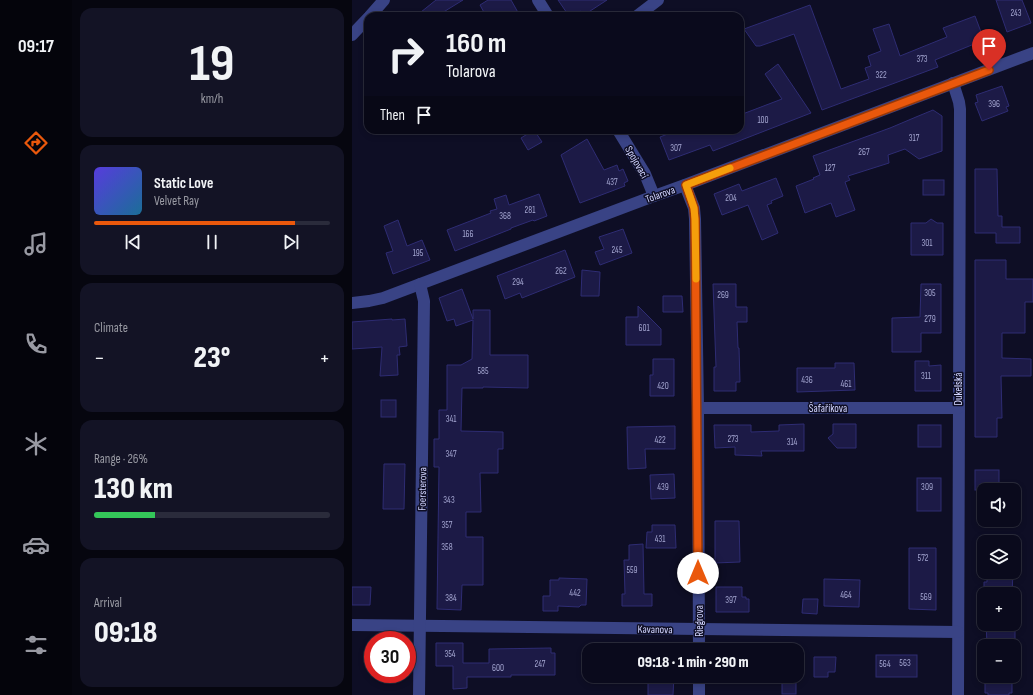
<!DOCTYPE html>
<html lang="en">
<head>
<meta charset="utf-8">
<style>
  body { margin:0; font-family:"Sofia Sans Condensed",sans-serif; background:#131325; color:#f1f3f6; height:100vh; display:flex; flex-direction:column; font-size:15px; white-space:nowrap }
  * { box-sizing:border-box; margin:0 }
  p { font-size:13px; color:#999aa3 }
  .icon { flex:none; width:22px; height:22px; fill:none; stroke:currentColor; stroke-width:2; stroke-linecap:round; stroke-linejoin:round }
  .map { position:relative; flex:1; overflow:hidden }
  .drawer { display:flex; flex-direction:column; gap:8px; padding:8px; background:#06060f; width:280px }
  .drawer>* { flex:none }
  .banner { position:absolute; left:12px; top:12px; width:380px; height:122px; border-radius:12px; box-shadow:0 2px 6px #0003,0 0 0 1px #2a2b3b; background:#0a0a1c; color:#f1f3f6; overflow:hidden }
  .controls { position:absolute; left:625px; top:483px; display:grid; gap:8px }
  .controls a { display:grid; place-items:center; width:44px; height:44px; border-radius:8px; background:#0a0a1c; box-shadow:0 2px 6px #0003,0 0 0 1px #2a2b3b; font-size:20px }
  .speed { position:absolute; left:12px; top:631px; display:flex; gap:8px; font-size:20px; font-weight:700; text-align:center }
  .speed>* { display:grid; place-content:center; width:52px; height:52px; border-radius:50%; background:#0a0a1c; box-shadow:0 2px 6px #0003,0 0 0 1px #2a2b3b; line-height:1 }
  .speed .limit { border:6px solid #d22; background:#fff; color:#111 }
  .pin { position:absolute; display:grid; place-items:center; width:34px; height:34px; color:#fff; margin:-41px -17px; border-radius:50% 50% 50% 0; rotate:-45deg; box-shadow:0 0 4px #0007 }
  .pin .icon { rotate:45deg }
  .me { position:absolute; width:44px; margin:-22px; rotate:0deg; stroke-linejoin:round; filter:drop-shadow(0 0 3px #0008) }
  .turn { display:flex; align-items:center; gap:14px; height:84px; padding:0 16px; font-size:18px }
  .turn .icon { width:52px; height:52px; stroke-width:2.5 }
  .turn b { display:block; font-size:28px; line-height:34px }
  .then { display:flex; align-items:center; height:38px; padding:0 16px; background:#0003; gap:8px; font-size:15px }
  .big { font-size:30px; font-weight:800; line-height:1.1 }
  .drawer .card { flex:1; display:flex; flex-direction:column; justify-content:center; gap:6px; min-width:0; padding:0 14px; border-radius:12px; background:#131325 }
  .drawer .dial { align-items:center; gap:0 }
  .dial b { font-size:52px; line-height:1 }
  .song { display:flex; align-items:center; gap:12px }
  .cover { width:48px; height:48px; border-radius:6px; background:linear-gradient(135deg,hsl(250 70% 55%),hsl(200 70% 35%)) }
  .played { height:4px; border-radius:2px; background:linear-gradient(90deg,#ea580c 85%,#2a2b3b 85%) }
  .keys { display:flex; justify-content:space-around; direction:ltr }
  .heat { display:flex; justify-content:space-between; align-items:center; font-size:22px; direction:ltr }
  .charge { height:6px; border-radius:3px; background:linear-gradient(90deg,#34c759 26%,#2a2b3b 0) }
  .trip { position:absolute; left:230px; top:643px; width:222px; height:40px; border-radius:12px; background:#0a0a1c; box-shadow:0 2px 6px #0003,0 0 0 1px #2a2b3b; font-weight:800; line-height:40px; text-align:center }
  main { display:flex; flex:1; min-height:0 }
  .tab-bar { display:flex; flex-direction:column; width:72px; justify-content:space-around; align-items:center; background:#04040b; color:#999aa3 }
  .tab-bar .icon { width:28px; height:28px }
  .tab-bar .current { color:#ea580c }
  .tab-bar b { font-size:18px; color:#f1f3f6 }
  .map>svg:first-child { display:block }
  .building { fill:#1c1a46; stroke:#2e2c73 }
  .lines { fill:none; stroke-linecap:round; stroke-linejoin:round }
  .minor { stroke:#394385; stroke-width:12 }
  .route-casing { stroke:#983908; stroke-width:10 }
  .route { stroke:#ea580c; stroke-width:7 }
  .slow { stroke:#f59e0b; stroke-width:7 }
  .labels { text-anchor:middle; stroke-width:3; stroke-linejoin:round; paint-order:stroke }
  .number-label { font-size:9px; fill:#a4a6d1 }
  .street-label { font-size:11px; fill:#d2d5ff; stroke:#0e0e25 }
</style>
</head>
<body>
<main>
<nav class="tab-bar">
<b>09:17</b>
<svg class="icon current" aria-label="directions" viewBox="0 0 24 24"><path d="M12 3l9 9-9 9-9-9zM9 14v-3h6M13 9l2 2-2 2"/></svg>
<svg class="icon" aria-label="music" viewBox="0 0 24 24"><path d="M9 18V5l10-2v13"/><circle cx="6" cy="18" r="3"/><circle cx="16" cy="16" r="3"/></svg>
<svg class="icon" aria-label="phone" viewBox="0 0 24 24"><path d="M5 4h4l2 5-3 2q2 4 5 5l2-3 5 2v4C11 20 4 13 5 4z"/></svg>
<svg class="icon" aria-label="climate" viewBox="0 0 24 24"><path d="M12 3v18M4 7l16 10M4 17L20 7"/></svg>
<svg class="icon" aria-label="car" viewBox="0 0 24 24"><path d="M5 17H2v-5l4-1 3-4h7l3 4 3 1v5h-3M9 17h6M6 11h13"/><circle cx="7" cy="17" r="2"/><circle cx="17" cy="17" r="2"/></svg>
<svg class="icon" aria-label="filters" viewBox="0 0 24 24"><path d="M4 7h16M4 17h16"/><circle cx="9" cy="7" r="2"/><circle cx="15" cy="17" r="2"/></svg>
</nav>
<section class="drawer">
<div class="card dial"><b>19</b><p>km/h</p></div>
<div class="card">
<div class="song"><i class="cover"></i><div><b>Static Love</b><p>Velvet Ray</p></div></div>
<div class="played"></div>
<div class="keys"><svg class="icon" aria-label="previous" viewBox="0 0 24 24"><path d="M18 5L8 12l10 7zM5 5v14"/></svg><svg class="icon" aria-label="pause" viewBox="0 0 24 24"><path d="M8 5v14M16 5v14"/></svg><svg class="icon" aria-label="next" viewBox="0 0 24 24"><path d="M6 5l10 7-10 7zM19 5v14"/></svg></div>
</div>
<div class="card"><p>Climate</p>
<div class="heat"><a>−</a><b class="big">23°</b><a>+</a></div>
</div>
<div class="card"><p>Range · 26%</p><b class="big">130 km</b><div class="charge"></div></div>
<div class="card"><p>Arrival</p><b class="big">09:18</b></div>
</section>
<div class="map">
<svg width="681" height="695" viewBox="0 0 681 695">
  <rect width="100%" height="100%" fill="#0e0e25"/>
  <g class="building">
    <path d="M84,0h27l-26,16h-21z"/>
    <path d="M136,0h23l9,16h-34l-6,-11z"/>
    <path d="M206,0h49l-23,15 -3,-4 -8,5h-4z"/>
    <path d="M644,0h26l9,23 -24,9z"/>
    <path d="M458,5l31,84 28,-10 -4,-11 6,-2 -3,-10 13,-5 -8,-22 16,-5 11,32 47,-19 -4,-9 32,-12 9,24 -49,20 3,7 -116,43 -28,-76 -34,12h-4l-12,-17z"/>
    <path d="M426,64l33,49 -98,38 -3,-6 -41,15 -9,-23 18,-7h62v-15l42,-16 -17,-25z"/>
    <path d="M650,86l7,20 -3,1 2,4 -26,10 -7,-18 3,-1 -2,-7z"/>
    <path d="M581,110l9,6v35l-23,8 -14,-10 -17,6 1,8 -41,13 2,4 -5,2 10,28 -19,7 -5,-14 -26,10 -9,-27 18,-7 -1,-1 7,-3 -7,-19 77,-28 26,-11z"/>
    <path d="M182,130l8,12 -14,8 -7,-12z"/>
    <path d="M235,139l17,31 13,-5 2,6 4,-2 5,12 -4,2 1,3 -45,17 -19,-48z"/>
    <path d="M623,169h22l1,47h4v11h18v16h-24v-10h-21z"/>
    <path d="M424,178l7,18 -12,5 1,2 -5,2 11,28 -16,7 -14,-35 -26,10 -8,-21 25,-10 3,7z"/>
    <rect x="571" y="180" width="21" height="15"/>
    <path d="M187,194l8,22 -13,5 -1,-1 -22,8v1l-56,22 -8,-21 44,-17 -1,-2 7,-2 -3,-10 12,-4 3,10z"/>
    <path d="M579,219l6,4h6v32h-32v-32h15z"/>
    <path d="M46,220l9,26 15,-6 8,20 -37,14 -7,-21 7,-2 -9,-25z"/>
    <path d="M271,229l9,24 -32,12 -5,-13 9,-3 -5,-12z"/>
    <path d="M213,250l10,27 -53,21 -2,-5 -15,6 -8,-23z"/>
    <path d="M623,260h31v19h27v23h-8v31h-23v25l29,1v17h-30l1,42h-5v19h-22z"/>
    <path d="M230,270l18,2 -1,24h-18z"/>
    <path d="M361,284h23v23h11v15h-10l1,26h1l1,34h-4v9h-22v-24h2z"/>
    <path d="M569,284h20v49h-20v19h-29v-34l28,-1z"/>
    <path d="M110,289l11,30v-9h17v45h38v33l-45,-1v1h-21l-1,43 42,1v17h-5v24h-18l1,39h-15v25h17v48h-21l-1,25 -24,-1 2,-142h-5v-28h5v-29h8v-45h14l11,-6 1,-39 -17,6 -2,-7 -7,2 -8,-23z"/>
    <path d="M311,296h19l1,16h-20z"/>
    <path d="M286,306l23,23v16h-35v-28h12z"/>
    <path d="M40,319v1l13,-1 2,27 -8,1 1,8h-3l1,20 -18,1 2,-29 -30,2v-27z"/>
    <path d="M301,359h21v37h-24v-21h3z"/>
    <path d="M563,361h14v5l12,-1v26h-26z"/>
    <path d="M483,363h19l1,27 -58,2v-24h38z"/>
    <rect x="29" y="400" width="15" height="17"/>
    <path d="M452,424v27h-43l1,5 -27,-1v-8l-20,1 -1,-23h37v7l28,-1v-6z"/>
    <path d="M481,424h23v24h-19l-9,-10 5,-4z"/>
    <rect x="566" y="425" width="23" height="22"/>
    <path d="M323,426v23h-30l1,19 -18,1 -1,-42z"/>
    <path d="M32,464h21l-1,45h-21z"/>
    <rect x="623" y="470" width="24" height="20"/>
    <path d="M322,474l1,24 -24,1 -1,-24z"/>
    <rect x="565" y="478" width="24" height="33"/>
    <path d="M363,521h24l1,41 -25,1z"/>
    <path d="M300,525h23l1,23h-30l1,-16h5z"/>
    <path d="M291,544l1,50h8v12h-30v-12h3l-1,-34h5v-15z"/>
    <path d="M557,548h27v62l-27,-1z"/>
    <path d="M635,572h26l-1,22h-28v-12h3z"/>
    <path d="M207,578l28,1 -1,26h-5l-2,2 -21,-1v5h-15v-15h7v-16h9z"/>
    <path d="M472,579l36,1 -1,27 -35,-1z"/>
    <path d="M0,587h19l-1,18h-18z"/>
    <path d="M364,587h26v10h4v2h3v13h-33z"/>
    <path d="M451,599h15l-1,15 -15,-1z"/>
    <path d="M634,624h29v19h-28z"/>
    <path d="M84,643h27v20h26v-14l62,-1v5h4v22h-44v2h-44v11l-14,1v-23h-17z"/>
    <rect x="524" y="655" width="41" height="22"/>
    <path d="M462,657h22l-1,15h-7v5h-14z"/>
    <path d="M296,676h26l-1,19h-25z"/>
    <rect x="430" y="676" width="14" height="18"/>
    <path d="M636,676h21v3h3v14h-3v2h-21v-2h-3v-13h3z"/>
  </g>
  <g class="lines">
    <g class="minor">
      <path d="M186,0l10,16"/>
      <path d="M18,16l14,-16"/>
      <path d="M285,16l21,-16"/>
      <path d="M0,35l16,-17"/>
      <path d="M601,83l6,19 1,7 -2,586"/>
      <path d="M266,130l27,44 9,22"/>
      <path d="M333,185l9,23 1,11 3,189 1,242"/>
      <path d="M0,303l17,-2 14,-3 271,-102 31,-11 348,-132"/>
      <path d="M346,408h260"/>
      <path d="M0,625l606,7"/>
      <path d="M347,676v19"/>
      <path d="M67,695l5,-394 -4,-17"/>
    </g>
  </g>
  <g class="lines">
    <g class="route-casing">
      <path id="route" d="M346,573l-3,-354 -1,-11 -8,-23 303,-115"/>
    </g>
    <use href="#route" class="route"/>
    <path class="slow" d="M344,279l-1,-60 -1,-11 -8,-23 44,-17"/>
  </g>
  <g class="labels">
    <g class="number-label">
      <text x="664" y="16">243</text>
      <text x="570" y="62">373</text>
      <text x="529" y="78">322</text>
      <text x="642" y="107">396</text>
      <text x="411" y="123">100</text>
      <text x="562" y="141">317</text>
      <text x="324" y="151">307</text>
      <text x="512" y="155">267</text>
      <text x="478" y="171">127</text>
      <text x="260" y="185">437</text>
      <text x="379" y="201">204</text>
      <text x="178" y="213">281</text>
      <text x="153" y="219">368</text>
      <text x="116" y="237">166</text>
      <text x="575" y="246">301</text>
      <text x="265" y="253">245</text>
      <text x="66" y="256">195</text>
      <text x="209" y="274">262</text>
      <text x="166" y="285">294</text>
      <text x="578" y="296">305</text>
      <text x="371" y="298">269</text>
      <text x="578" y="322">279</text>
      <text x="292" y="331">601</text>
      <text x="131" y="374">585</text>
      <text x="574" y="379">311</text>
      <text x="455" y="383">436</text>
      <text x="494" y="387">461</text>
      <text x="311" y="389">420</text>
      <text x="99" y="422">341</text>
      <text x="381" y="442">273</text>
      <text x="308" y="443">422</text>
      <text x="440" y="445">314</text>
      <text x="99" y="457">347</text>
      <text x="311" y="490">439</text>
      <text x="575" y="490">309</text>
      <text x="97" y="503">343</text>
      <text x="95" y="528">357</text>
      <text x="308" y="542">431</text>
      <text x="95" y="550">358</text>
      <text x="571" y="561">572</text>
      <text x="280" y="573">559</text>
      <text x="223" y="596">442</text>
      <text x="494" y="598">464</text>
      <text x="574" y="600">569</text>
      <text x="99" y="601">384</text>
      <text x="379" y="603">397</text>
      <text x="98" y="657">354</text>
      <text x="553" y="666">563</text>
      <text x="188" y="667">247</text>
      <text x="533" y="667">564</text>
      <text x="146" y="671">600</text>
    </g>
    <g class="street-label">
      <text transform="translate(285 162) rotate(60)" y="4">Spojovací</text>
      <text transform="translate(308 194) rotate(-20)" y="4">Tolarova</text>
      <text transform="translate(606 389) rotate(-90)" y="4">Dukelská</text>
      <text x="476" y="412">Šafaříkova</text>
      <text transform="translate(70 489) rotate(-89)" y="4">Foersterova</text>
      <text transform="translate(347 621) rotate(-90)" y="4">Riegrova</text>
      <text transform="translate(303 629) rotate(1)" y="4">Kavanova</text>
    </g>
  </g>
</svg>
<div class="controls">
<a><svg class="icon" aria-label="sound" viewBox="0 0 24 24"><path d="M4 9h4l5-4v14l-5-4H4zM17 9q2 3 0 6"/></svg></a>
<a><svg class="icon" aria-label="layers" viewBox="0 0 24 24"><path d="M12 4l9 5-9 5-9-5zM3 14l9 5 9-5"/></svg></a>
<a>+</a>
<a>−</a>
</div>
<div class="speed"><div class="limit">30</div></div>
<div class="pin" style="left:637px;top:70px;background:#d93025"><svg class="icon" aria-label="arrive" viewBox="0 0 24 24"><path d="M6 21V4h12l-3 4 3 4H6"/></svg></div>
<svg class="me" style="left:346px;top:573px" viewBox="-20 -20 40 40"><circle r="19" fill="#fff"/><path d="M0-13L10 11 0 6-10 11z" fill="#ea580c"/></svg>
<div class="trip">09:18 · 1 min · 290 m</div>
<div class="banner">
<div class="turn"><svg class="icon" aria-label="right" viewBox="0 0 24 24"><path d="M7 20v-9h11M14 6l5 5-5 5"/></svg><div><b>160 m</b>Tolarova</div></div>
<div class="then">Then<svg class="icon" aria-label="arrive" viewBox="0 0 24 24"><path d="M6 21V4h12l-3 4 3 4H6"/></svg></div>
</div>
</div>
</main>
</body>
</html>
